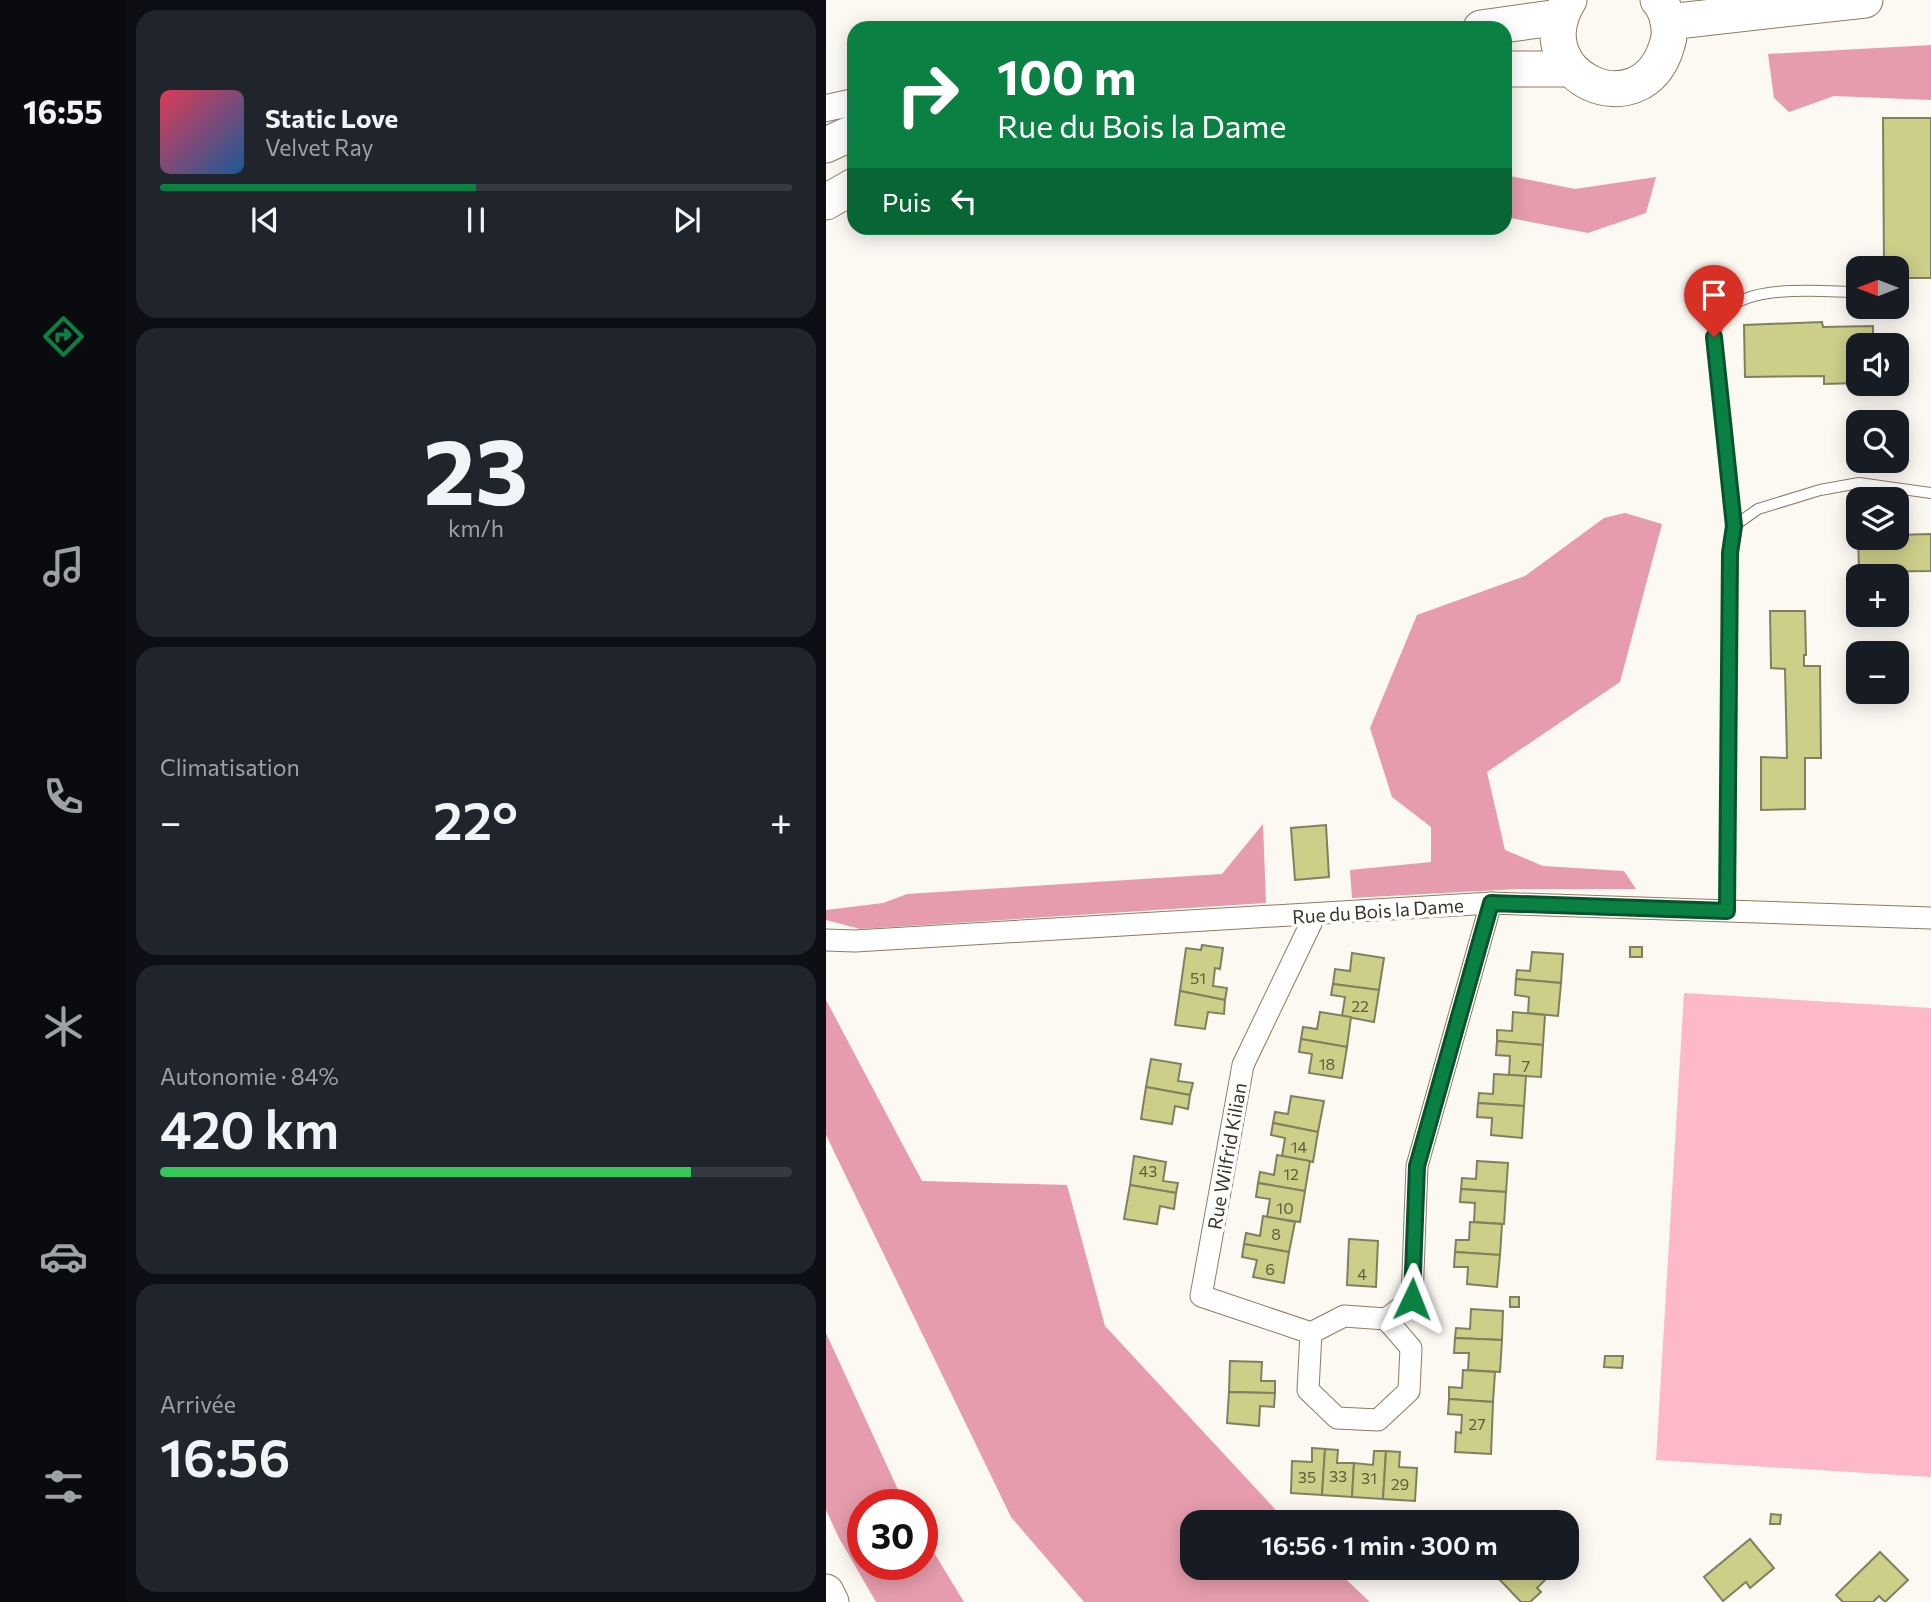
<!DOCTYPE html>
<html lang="fr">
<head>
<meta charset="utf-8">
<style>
  body { margin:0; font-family:Commissioner,sans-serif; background:#20242c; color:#f1f3f6; height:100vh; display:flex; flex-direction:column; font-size:26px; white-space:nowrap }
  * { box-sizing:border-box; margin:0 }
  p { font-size:23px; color:#9ea1a6 }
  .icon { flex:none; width:38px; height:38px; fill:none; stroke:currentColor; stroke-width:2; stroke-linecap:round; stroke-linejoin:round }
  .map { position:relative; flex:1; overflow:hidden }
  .panel { display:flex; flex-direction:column; gap:10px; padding:10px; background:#0d0f14; width:700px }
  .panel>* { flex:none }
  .hud { position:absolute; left:21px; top:21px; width:665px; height:214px; border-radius:21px; box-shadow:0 4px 18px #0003; background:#0b8043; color:#fff; overflow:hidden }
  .needle { width:46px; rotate:270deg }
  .buttons { position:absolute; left:1020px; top:256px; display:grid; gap:14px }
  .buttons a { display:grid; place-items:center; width:63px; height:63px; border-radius:14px; background:#171b24; box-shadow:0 4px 18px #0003; font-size:35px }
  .speed { position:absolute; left:21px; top:1489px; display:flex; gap:14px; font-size:35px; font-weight:700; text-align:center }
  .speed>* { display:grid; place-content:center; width:91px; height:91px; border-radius:50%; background:#171b24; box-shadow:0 4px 18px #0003; line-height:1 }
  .speed .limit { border:10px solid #d22; background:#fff; color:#111 }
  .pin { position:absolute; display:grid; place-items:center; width:60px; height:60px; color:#fff; margin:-72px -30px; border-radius:50% 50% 50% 0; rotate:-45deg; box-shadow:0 0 7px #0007 }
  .pin .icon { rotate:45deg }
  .me { position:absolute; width:77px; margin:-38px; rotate:2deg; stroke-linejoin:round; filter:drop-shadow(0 0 5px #0008) }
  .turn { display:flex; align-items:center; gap:24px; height:147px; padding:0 35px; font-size:32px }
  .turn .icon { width:91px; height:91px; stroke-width:2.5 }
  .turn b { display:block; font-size:49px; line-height:60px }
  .then { display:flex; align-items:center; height:66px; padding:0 35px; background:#0003; gap:14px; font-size:26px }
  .big { font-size:52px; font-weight:600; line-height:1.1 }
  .panel .widget { flex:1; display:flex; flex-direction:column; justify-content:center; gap:10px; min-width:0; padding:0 24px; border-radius:21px; background:#20242c }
  .panel .dial { align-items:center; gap:0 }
  .dial b { font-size:91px; line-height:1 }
  .song { display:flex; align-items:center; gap:21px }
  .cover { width:84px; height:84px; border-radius:10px; background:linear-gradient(135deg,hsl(350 70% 55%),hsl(210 70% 35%)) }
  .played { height:7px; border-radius:4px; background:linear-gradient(90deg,#0b8043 50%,#363941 50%) }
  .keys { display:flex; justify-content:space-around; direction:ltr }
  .heat { display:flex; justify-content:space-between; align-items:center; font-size:38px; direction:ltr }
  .charge { height:10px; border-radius:5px; background:linear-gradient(90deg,#34c759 84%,#363941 0) }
  .trip { position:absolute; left:354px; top:1510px; width:399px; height:70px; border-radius:21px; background:#171b24; box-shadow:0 4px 18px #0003; font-weight:600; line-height:70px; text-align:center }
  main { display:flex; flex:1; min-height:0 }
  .menu { display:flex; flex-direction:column; width:126px; justify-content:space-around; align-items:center; background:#090b0e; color:#9ea1a6 }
  .menu .icon { width:49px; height:49px }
  .menu .on { color:#0b8043 }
  .menu b { font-size:32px; color:#f1f3f6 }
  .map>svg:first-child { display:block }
  .green { fill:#fdb9c7 }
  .forest { fill:#e69cac }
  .building { fill:#cdce88; stroke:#808060; stroke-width:2 }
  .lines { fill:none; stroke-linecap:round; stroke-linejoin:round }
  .service-casing { stroke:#907b60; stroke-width:12 }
  .minor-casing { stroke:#907b60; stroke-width:23 }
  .tertiary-casing { stroke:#907b60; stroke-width:28 }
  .primary-casing { stroke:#907b60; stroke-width:37 }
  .service { stroke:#fff; stroke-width:10 }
  .minor { stroke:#fff; stroke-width:21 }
  .tertiary { stroke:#fff; stroke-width:26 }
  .primary { stroke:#fff; stroke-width:35 }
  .route-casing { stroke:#07532c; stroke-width:18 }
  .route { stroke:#0b8043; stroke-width:12 }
  .labels { text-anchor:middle; stroke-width:7; stroke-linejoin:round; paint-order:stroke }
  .number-label { font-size:16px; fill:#625b41 }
  .street-label { font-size:19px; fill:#3e3529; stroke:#fff }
</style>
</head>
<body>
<main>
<nav class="menu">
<b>16:55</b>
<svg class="icon on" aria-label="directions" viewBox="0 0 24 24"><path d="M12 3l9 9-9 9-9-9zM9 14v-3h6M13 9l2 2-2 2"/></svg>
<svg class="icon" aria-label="music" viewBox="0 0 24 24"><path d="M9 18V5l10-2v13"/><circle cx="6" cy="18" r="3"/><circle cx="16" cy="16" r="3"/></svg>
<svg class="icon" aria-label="phone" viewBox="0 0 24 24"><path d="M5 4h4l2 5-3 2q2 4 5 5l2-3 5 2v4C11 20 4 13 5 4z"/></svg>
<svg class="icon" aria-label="climate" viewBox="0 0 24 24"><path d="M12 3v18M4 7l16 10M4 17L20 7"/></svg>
<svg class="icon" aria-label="car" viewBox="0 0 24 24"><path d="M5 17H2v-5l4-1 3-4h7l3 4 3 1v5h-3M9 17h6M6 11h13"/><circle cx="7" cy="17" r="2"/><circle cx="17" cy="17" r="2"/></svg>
<svg class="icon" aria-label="filters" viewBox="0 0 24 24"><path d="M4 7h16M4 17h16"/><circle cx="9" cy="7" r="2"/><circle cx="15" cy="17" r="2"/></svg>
</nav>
<section class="panel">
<div class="widget">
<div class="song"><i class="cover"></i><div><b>Static Love</b><p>Velvet Ray</p></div></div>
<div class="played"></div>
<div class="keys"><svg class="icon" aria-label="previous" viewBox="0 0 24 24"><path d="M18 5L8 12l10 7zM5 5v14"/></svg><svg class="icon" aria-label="pause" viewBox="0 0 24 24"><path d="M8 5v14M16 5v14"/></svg><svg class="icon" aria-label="next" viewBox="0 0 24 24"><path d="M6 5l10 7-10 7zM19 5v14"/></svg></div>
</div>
<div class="widget dial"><b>23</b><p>km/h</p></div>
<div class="widget"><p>Climatisation</p>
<div class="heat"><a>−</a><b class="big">22°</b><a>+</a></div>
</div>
<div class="widget"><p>Autonomie · 84%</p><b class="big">420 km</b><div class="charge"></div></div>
<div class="widget"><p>Arrivée</p><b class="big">16:56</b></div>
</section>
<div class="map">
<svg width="1105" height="1602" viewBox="0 0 1105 1602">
  <rect width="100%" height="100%" fill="#fcf8f2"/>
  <path class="green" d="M858,993l247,15v469l-275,-17z"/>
  <g class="forest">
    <path d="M1105,45v55l-97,-4 -45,16 -15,-14 -6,-44z"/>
    <path d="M679,175l70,14 81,-12 -10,36 -58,20 -83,-16z"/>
    <path d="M799,513l37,11 -42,158 -133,90 18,78 38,16 81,5 12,18h-119l-165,9 -2,-28 81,-8v-35l-39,-30 -22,-69 47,-113 108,-39 79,-58z"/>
    <path d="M437,824l3,79 -406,26 -34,-9v-10l57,-7 24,-9 315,-20z"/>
    <path d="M0,1000l96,181 145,4 38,141 182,196h-95v46h142l36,34h-286l-73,-85 -185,-382z"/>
    <path d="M0,1333l79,172h-42v59h59v-31l42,69h-88l-37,-64 -13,-28z"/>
  </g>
  <g class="building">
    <path d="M1057,118h48v160h-34v-10h-13z"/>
    <path d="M996,322l1,5 50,-1v19h-15v38l-34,1v-8l-79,1 -1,-52z"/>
    <path d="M1105,534v37l-72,1 -1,-37v2h39v-2z"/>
    <path d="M944,611h35l1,44h-2v11h16l1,92h-16v51l-44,1v-53l26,1 -2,-89 -14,-1z"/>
    <path d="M500,825l3,52 -34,3 -4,-52z"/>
    <path d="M376,945l21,3 -3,21 -5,-1 -2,18 14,2 -2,12 -45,-9 6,-43 15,2z"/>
    <rect x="804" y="947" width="12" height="10"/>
    <path d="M706,952l31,2 -2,29 -45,-4 1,-9 13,1z"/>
    <path d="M526,953l32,5 -5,32 -46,-6 2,-15 15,2z"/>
    <path d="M690,979l45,4 -3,33 -30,-3 1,-16 -14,-2z"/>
    <path d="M507,984l46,6 -5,32 -32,-6 3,-19 -14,-2z"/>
    <path d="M354,991l45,9 -1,14 -16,-2 -3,17 -30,-4z"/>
    <path d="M494,1012l31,5 -4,30 -46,-8 2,-12 14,2z"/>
    <path d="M687,1012l32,3 -2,30 -46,-4v-11l15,1z"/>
    <path d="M475,1039l46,8 -5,31 -33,-5 3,-19 -13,-2z"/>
    <path d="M671,1041l46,4 -2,32 -32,-2 1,-19 -14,-1z"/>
    <path d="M325,1059l30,5 -3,17 15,2 -3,12 -44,-8z"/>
    <path d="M668,1074l32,2 -2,30 -46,-3 1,-10 14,1z"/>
    <path d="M320,1087l44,8 -2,14 -13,-3 -3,18 -31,-5z"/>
    <path d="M465,1096l33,5 -6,31 -45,-9 2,-11 13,2z"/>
    <path d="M652,1103l46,3 -2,32 -31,-3 1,-17 -15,-1z"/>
    <path d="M447,1123l45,9 -5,30 -31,-6 3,-18 -14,-3z"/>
    <path d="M451,1155l33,6 -5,30 -47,-8 2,-11 14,3z"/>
    <path d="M308,1156l32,6 -3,19 15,2 -2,10 -46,-8z"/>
    <path d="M651,1161l31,2 -2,29 -45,-3 1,-11 14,1z"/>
    <path d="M432,1183l47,8 -5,31 -33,-5 3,-18 -14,-2z"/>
    <path d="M304,1185l46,8 -2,16 -14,-3 -3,18 -33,-5z"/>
    <path d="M635,1189l45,3 -2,32 -30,-2 1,-19 -15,-1z"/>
    <path d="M437,1216l32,6 -6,30 -45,-8 2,-11 14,3z"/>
    <path d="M644,1222l32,2 -2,31 -45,-3 1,-12h13z"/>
    <path d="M523,1239l29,2 -2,46 -29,-2z"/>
    <path d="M418,1244l45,8 -5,31 -31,-6 4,-17 -15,-3z"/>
    <path d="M629,1252l45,3 -3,32 -30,-3 1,-17h-14z"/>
    <rect x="684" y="1297" width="9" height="10"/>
    <path d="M645,1309l32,2 -1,29 -47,-2 1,-10 14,1z"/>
    <path d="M629,1338l47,2 -2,32 -32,-2 1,-17h-15z"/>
    <path d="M779,1356h18l-1,12 -18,-1z"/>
    <path d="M404,1361l32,1 -1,19h14v12l-46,-1z"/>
    <path d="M637,1370l32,2 -2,30 -44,-3v-12l13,1z"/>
    <path d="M403,1392l46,1 -1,14 -14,-1 -1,20 -32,-3z"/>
    <path d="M623,1399l44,3 -2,52 -36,-2 1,-20 5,1 1,-18 -14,-1z"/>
    <path d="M486,1448l13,1 -3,46 -31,-2 1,-32 20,1z"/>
    <path d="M499,1449l13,1 -1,13h17l-2,34 -30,-2z"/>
    <path d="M548,1451h12l-3,48 -31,-2 2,-34 19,2z"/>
    <path d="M560,1451l14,1 -1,15 18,1 -2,33 -32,-2z"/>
    <path d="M945,1514l10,1 -1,9h-10z"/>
    <path d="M924,1539l24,29 -24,20 -4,-6 -23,19 -19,-24z"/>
    <path d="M1054,1552l28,28 -23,22 -6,-6 -6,6h-30l-7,-7z"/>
    <path d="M685,1568h46l-20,20 4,4 -11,10h-9l-22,-23z"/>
  </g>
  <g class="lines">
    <g class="service-casing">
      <g id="service">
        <path d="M908,526l24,-17 62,-19 39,-7 72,10"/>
        <path d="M901,911l3,-358 4,-27 -19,-189c1,-5 2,-12 4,-16 17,-40 104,-29 139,-29"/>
      </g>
    </g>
    <g class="minor-casing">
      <g id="minor">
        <path d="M0,940l29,1 636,-38 440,15"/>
        <path d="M560,1319l26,-20 5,-133 74,-263"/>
        <path d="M485,1333l33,-17 42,3 25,29 -2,43 -31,29 -41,-2 -29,-28 3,-57 -110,-37 42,-231 72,-150"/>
      </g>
    </g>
    <g class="tertiary-casing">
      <path id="tertiary" d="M0,108l28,-6"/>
    </g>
    <g class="primary-casing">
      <g id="primary">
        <path d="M743,0c-47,76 73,131 98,45 5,-14 1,-34 -9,-45"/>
        <path d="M842,22l197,-22"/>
        <path d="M655,28l79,-11"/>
        <path d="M679,69h65"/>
        <path d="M0,145l28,-13"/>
        <path d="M0,202l28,-16"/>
        <path d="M0,1592l5,10"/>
      </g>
    </g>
    <use href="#service" class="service"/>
    <use href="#minor" class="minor"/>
    <use href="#tertiary" class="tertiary"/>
    <use href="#primary" class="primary"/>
  </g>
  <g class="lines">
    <g class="route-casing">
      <path id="route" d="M586,1299l5,-133 74,-263 236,8 3,-358 4,-27 -20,-189"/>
    </g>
    <use href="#route" class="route"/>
  </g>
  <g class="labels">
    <g class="number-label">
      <text x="372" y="984">51</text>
      <text x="534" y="1012">22</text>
      <text x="501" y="1070">18</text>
      <text x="700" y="1072">7</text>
      <text x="473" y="1153">14</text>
      <text x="322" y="1177">43</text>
      <text x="465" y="1180">12</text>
      <text x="459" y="1214">10</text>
      <text x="450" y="1240">8</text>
      <text x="444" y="1275">6</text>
      <text x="536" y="1280">4</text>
      <text x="651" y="1430">27</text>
      <text x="512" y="1482">33</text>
      <text x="481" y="1483">35</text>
      <text x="543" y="1484">31</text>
      <text x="574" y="1490">29</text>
    </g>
    <g class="street-label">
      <text transform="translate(552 911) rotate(-4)" y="7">Rue du Bois la Dame</text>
      <text transform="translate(401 1156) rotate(-80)" y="7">Rue Wilfrid Kilian</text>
    </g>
  </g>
</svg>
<div class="buttons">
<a><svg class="needle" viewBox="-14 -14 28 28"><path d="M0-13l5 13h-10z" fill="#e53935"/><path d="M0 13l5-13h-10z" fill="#9ea1a6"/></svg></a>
<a><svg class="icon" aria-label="sound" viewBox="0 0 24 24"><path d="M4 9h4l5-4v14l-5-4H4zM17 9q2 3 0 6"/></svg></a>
<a><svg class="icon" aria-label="search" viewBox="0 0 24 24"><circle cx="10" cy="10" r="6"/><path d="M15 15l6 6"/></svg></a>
<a><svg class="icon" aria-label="layers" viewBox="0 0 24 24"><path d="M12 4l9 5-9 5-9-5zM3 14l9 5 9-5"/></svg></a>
<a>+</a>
<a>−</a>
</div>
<div class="speed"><div class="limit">30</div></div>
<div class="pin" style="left:888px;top:337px;background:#d93025"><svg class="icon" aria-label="arrive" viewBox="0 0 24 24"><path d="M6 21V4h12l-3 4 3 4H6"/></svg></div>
<svg class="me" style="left:586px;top:1299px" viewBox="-20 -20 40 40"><path d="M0-17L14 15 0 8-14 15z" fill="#0b8043" stroke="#fff" stroke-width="4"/></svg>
<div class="trip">16:56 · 1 min · 300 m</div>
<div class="hud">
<div class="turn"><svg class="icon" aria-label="right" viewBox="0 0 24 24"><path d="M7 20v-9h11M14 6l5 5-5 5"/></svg><div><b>100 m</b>Rue du Bois la Dame</div></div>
<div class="then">Puis<svg class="icon" aria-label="left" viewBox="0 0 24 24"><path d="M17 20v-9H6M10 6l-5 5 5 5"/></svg></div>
</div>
</div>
</main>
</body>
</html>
